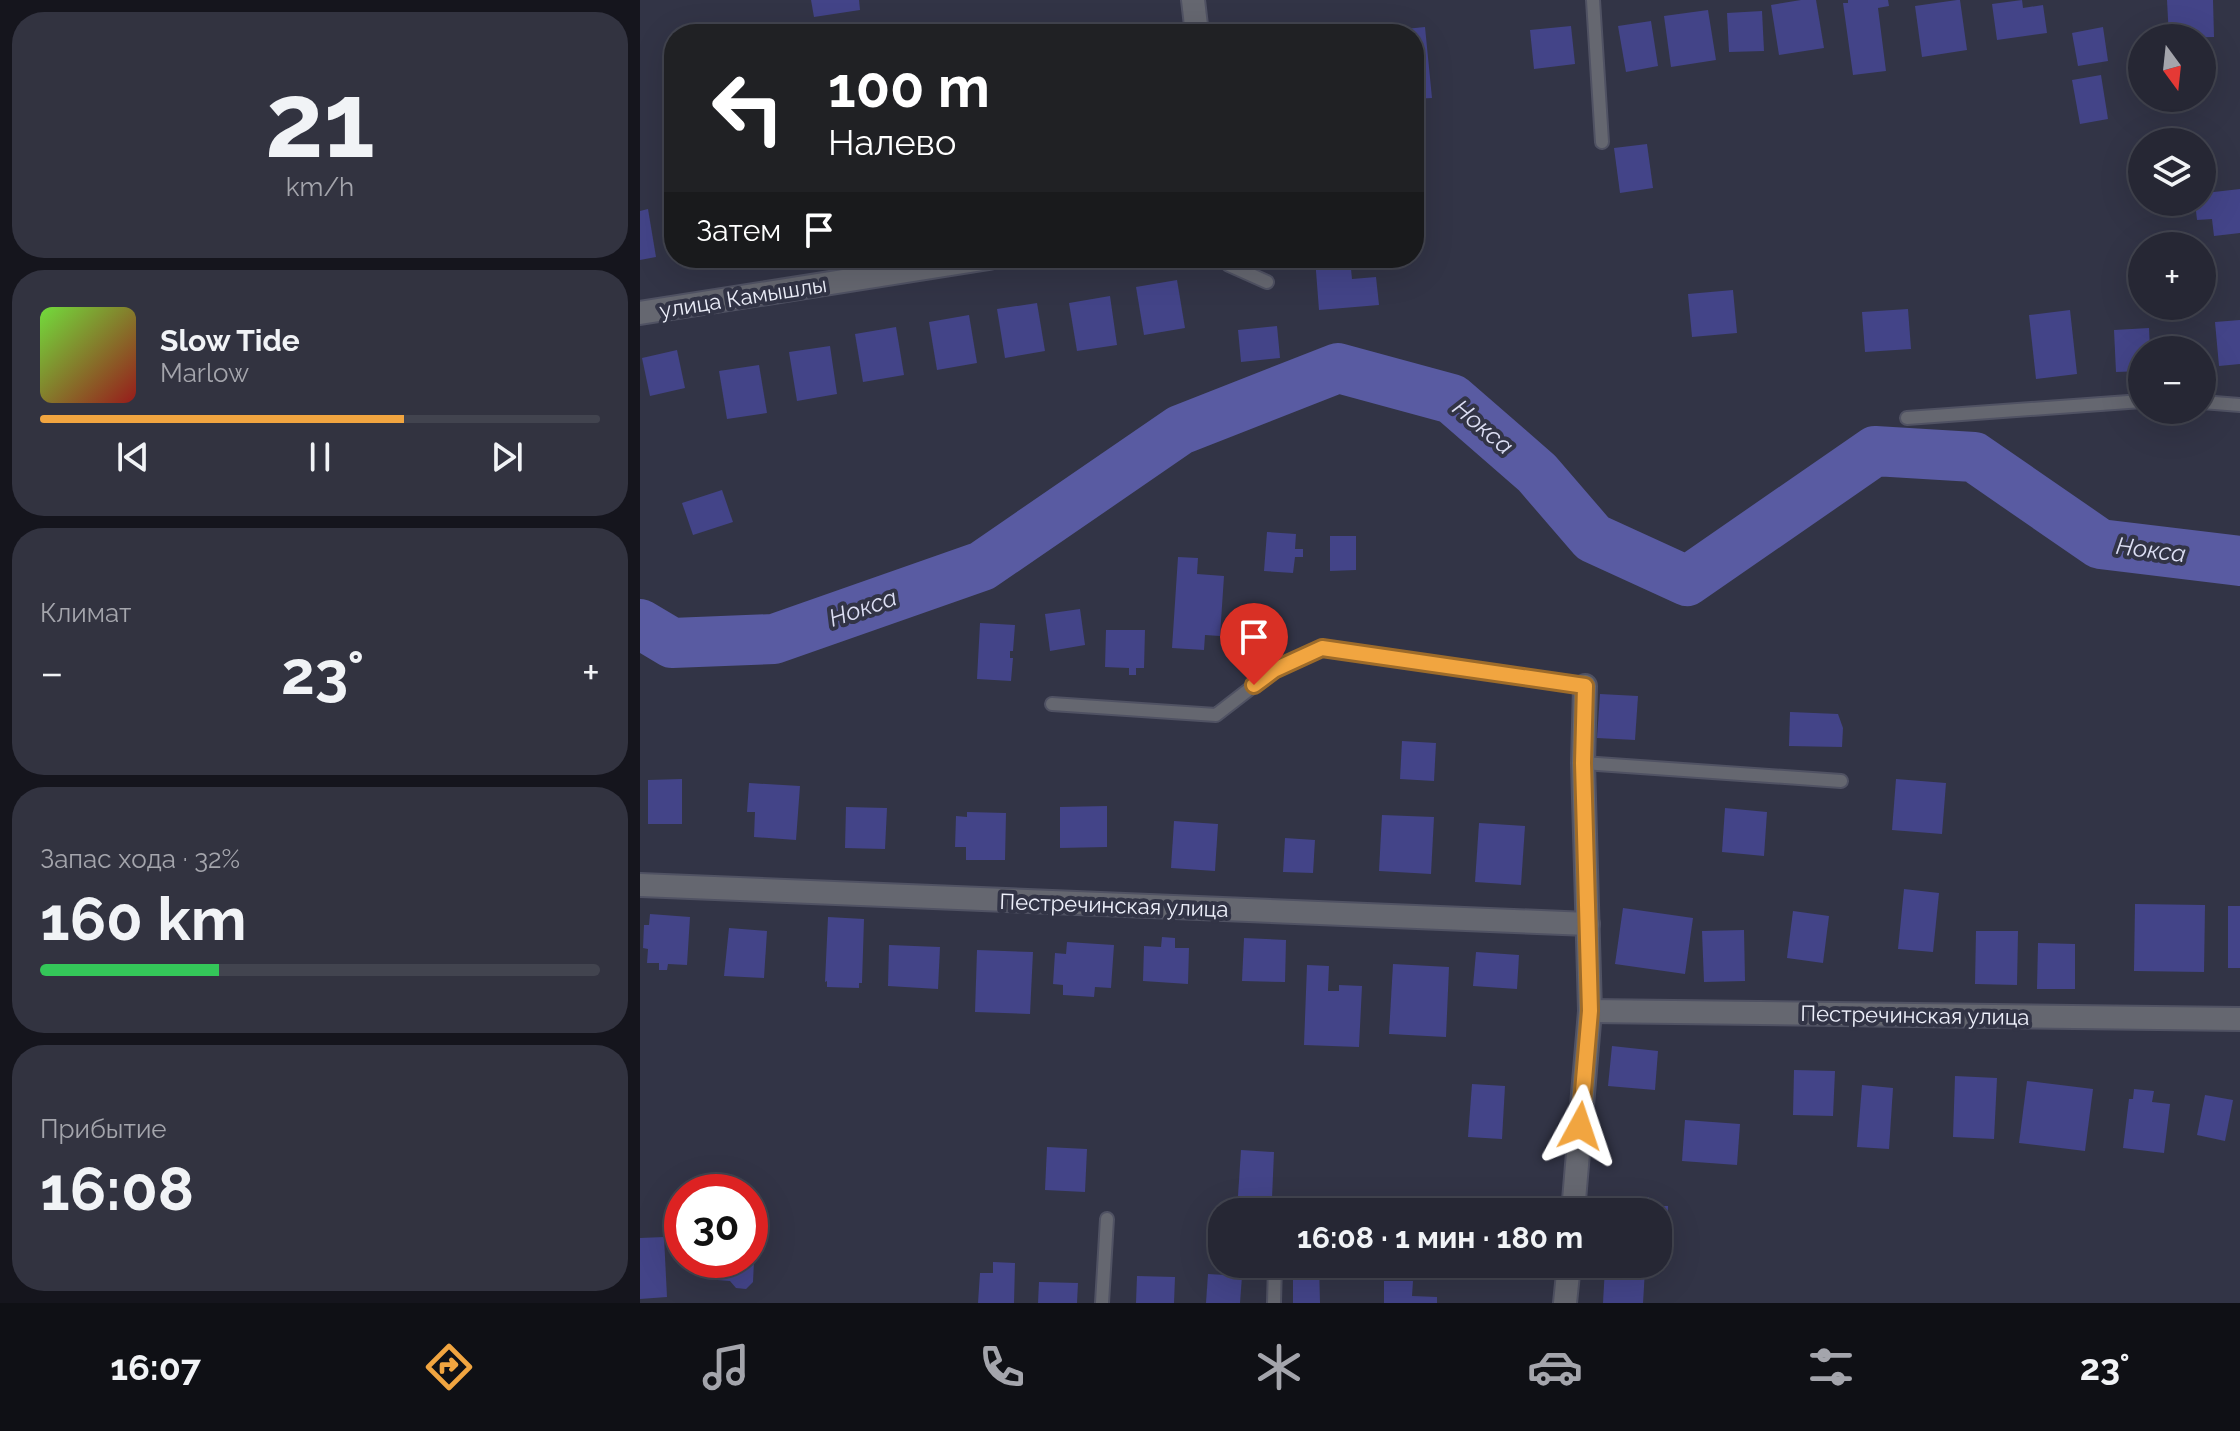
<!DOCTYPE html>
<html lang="ru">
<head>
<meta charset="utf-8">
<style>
  body { margin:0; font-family:Raleway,sans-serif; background:#323340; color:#f1f3f6; height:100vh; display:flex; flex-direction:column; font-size:30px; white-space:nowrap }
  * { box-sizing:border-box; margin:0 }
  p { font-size:26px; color:#a4a5ac }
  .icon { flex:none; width:44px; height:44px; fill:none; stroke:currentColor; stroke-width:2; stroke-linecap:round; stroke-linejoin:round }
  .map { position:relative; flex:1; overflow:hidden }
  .sheet { display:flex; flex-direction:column; gap:12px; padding:12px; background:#15151d; width:640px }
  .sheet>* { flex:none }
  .guide { position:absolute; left:24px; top:24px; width:760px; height:244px; border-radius:32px; box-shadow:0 8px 32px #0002,0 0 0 2px #42444f; background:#202124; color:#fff; overflow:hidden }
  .needle { width:52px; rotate:165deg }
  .buttons { position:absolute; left:1488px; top:24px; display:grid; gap:16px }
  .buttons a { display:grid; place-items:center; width:88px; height:88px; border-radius:50%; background:#262734; box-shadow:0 8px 32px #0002,0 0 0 2px #42444f; font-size:40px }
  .speed { position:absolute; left:24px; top:1174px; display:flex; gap:16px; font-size:40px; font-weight:700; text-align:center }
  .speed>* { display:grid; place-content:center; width:104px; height:104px; border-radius:50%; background:#262734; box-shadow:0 8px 32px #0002,0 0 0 2px #42444f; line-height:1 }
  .speed .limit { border:12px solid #d22; background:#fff; color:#111 }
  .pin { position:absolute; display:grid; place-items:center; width:68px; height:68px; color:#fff; margin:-82px -34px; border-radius:50% 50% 50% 0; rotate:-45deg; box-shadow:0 0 8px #0007 }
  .pin .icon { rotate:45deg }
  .me { position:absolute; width:88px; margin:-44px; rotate:5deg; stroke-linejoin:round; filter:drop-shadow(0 0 6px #0008) }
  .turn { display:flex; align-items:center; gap:28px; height:168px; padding:0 32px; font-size:36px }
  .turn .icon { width:104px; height:104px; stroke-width:2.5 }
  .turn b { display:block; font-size:56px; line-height:68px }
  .then { display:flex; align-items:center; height:76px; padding:0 32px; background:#0003; gap:16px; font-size:30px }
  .big { font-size:60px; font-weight:700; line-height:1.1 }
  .sheet .tile { flex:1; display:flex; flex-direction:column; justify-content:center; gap:12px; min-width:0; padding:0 28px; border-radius:32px; background:#323340 }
  .sheet .dial { align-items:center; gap:0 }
  .dial b { font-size:104px; line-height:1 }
  .song { display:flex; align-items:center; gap:24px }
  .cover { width:96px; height:96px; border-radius:12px; background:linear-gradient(135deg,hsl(100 70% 55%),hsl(0 70% 35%)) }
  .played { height:8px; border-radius:4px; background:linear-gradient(90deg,#f1a540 65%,#42444f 65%) }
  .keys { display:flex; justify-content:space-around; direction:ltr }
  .heat { display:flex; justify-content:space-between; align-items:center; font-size:44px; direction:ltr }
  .charge { height:12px; border-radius:6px; background:linear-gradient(90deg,#34c759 32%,#42444f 0) }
  .trip { position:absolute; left:568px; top:1198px; width:464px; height:80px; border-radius:32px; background:#262734; box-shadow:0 8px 32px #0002,0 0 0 2px #42444f; font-weight:700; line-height:80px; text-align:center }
  .menu { display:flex; height:128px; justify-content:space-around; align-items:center; background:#0f1015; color:#a4a5ac }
  .menu .icon { width:56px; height:56px }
  .menu .current { color:#f1a540 }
  .menu b { font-size:36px; color:#f1f3f6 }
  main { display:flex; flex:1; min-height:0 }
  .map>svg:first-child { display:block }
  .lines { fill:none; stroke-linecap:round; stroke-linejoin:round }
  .river { stroke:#595ba2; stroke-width:50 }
  .building { fill:#434488 }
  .service-casing { stroke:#505263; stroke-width:16 }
  .minor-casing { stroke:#505263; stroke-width:26 }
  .service { stroke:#656770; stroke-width:12 }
  .minor { stroke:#656770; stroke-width:22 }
  .route-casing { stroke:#9d6b2a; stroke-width:20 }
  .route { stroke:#f1a540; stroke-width:14 }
  .labels { text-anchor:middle; stroke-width:8; stroke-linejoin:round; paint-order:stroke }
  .street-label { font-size:22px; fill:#eef0fb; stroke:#323446 }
  .water-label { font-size:24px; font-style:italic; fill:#dcdef3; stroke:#323446 }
</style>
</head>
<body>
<main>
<section class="sheet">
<div class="tile dial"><b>21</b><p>km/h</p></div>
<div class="tile">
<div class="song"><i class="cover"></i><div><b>Slow Tide</b><p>Marlow</p></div></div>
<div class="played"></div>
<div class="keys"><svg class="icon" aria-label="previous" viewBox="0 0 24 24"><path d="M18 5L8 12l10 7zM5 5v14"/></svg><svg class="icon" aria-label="pause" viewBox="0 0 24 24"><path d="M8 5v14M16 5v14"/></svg><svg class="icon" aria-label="next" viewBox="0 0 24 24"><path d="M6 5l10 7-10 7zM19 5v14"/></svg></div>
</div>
<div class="tile"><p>Климат</p>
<div class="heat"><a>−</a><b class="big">23°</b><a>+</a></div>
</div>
<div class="tile"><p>Запас хода · 32%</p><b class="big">160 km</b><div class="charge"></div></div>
<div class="tile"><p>Прибытие</p><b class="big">16:08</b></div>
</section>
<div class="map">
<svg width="1600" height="1303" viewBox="0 0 1600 1303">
  <rect width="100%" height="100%" fill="#323446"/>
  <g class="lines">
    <path class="river" d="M0,624l32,19 102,-4 208,-73 198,-136 158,-62 114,31 85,74 56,65 94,43 188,-130 99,6 126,87 140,17"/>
  </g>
  <g class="building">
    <path d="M171,0h48l1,10 -46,7z"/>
    <path d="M1161,0h15l8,48 -45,7 -8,-50z"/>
    <path d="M1208,0h40l1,6 -11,2 8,63 -33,4 -10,-72h5z"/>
    <path d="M1317,0h3l7,50 -45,7 -7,-51z"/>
    <path d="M1382,0l1,8 20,-3 4,28 -50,7 -5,-36z"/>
    <path d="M1527,0h46l1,37 -45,1z"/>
    <path d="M1068,10l8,50 -45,7 -7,-51z"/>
    <path d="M1122,11l2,40 -35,1 -2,-39z"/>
    <path d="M1011,21l7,45 -32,6 -8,-46z"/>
    <path d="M931,26l4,38 -41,5 -4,-39z"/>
    <path d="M785,27l7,71 -18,1v-65h-38v-2z"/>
    <path d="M1463,27l5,34 -30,5 -6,-33z"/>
    <path d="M1461,75l7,44 -28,5 -8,-44z"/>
    <path d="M1007,144l6,44 -33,5 -6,-45z"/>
    <path d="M1600,189v44l-26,3 -2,-17 -15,1 -2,-18h7v-4h4l-1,-5z"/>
    <path d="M8,209l8,48 -16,3v-49z"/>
    <path d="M675,258h15l1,3 19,-2 2,20 24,-2 3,28 -60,5z"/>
    <path d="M537,280l8,48 -41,7 -8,-48z"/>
    <path d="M1093,290l4,43 -45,4 -4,-43z"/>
    <path d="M470,296l7,49 -40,6 -8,-48z"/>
    <path d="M397,303l8,48 -40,7 -8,-49z"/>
    <path d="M1268,309l3,40 -46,3 -3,-40z"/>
    <path d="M1430,310l7,64 -41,5 -7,-64z"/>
    <path d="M329,315l8,48 -40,7 -8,-48z"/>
    <path d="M1600,320v44l-21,2 -4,-44z"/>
    <path d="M637,326l3,32 -39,4 -3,-32z"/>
    <path d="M256,327l8,48 -41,7 -8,-48z"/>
    <path d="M1509,328l1,22h-8v21l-26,1 -2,-42z"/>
    <path d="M190,346l7,48 -40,7 -8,-49z"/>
    <path d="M37,350l8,38 -35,8 -8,-38z"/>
    <path d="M119,365l8,48 -40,6 -8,-48z"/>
    <path d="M82,490l11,32 -40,13 -11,-32z"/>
    <path d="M627,532l29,2 -1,15h8v8h-8l-2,16 -29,-2z"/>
    <path d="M690,536h26v34l-26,1z"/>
    <path d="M538,557l20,1 -1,16 27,2 -4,60 -15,-1 -1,15 -32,-2z"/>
    <path d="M440,609l5,36 -35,6 -5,-37z"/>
    <path d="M340,623l35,2 -2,26h-3v7h3l-2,23 -34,-2z"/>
    <path d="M466,630h39l-1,38h-8v7h-7v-7l-24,-1z"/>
    <path d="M960,694l38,2 -3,44 -38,-2z"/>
    <path d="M1150,712l48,2 5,14 -1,19 -53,-1z"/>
    <path d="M762,741l34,2 -2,38 -34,-2z"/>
    <path d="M42,779v45h-34v-44z"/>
    <path d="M1256,779l50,4 -4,51 -50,-4z"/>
    <path d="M109,783l51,3 -4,54 -42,-3 1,-25h-8z"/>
    <path d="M467,806v41l-47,1v-41z"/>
    <path d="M206,807l41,1 -2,41 -40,-1z"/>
    <path d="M1085,808l42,4 -3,44 -42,-4z"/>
    <path d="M327,812l39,1 -1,47h-39v-13h-11l1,-31 11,1z"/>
    <path d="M742,815l52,2 -3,57 -52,-3z"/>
    <path d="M534,821l44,3 -3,47 -44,-3z"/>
    <path d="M839,823l46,3 -4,59 -46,-3z"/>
    <path d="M645,838l30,2 -2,33 -30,-1z"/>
    <path d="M1264,889l35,4 -6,59 -35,-3z"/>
    <path d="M1495,904l70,1 -1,67 -70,-1z"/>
    <rect x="1588" y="906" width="12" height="62"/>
    <path d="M983,908l70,10 -8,56 -70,-10z"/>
    <path d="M1153,911l36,5 -6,47 -36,-5z"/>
    <path d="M10,914l40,3 -3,48 -19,-1 -1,6h-8v-7h-12l1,-14 -5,-1 1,-23h5z"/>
    <path d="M188,917l36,2 -2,64h-3v5l-32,-1v-6l-2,1z"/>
    <path d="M89,928l38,3 -3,47 -40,-2z"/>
    <path d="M1104,930l1,51 -41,1 -2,-51z"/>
    <path d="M1336,931h42l-1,54 -42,-1z"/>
    <path d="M522,937l13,1v10h14l-1,36 -45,-3 1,-35 17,1z"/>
    <path d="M604,938l42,2 -1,42 -43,-1z"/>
    <path d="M427,942l47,3 -3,43 -16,-1 -1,10 -31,-2v-10l-10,-1 2,-31 11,1z"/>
    <path d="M1398,943l37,1v45h-38z"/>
    <path d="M249,945l51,2 -2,42 -50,-3z"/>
    <path d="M337,950l56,2 -3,62 -55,-2z"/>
    <path d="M836,952l43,3 -2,34 -44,-3z"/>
    <path d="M753,964l56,3 -3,70 -57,-3z"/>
    <path d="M667,965l22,1 -1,25h11v-6l23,1 -3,61 -55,-2z"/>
    <path d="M972,1046l46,5 -3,39 -47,-4z"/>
    <path d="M1154,1070l41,1 -2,45 -40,-1z"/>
    <path d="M1315,1076l42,2 -3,61 -41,-2z"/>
    <path d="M1387,1081l66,8 -8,62 -66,-8z"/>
    <path d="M832,1084l33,2 -3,53 -34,-2z"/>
    <path d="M1222,1085l31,3 -4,61 -32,-2z"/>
    <path d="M1494,1089l20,2 -2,11 18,2 -6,49 -41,-5 6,-49h4z"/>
    <path d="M1565,1095l28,5 -8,41 -28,-6z"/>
    <path d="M1045,1120l55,4 -3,41 -55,-4z"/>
    <path d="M407,1147l40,2 -2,43 -40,-2z"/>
    <path d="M601,1150l33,2 -2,46 -34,-2z"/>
    <path d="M958,1197h51l-1,9h20l-1,34h-9v-28h-60z"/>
    <path d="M24,1237l3,60 -27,2v-61z"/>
    <path d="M110,1239l5,1 -2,42 -7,7 -10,-1 -6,-7 -25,-2 1,-19h44z"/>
    <path d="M353,1262l22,1 -1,40h-36l2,-30h13z"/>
    <path d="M653,1264h26l1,39h-27z"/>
    <path d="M965,1268l40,2 -2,33h-40z"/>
    <path d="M568,1274l34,2 -2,27h-34z"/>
    <path d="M497,1276l38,1 -1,26h-38z"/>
    <path d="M744,1281h29l-1,15 25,1v6h-53z"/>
    <path d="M399,1282l39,1 -1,20h-39z"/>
  </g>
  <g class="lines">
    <g class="service-casing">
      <g id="service">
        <path d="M953,0l9,142"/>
        <path d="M588,258l1,7 38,17"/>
        <path d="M1562,402l38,3"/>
        <path d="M1267,418l235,-17"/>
        <path d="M412,704l164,11 58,-45 48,-22 263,38"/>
        <path d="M943,763l258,18"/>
        <path d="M462,1303l5,-84"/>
        <path d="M634,1303l1,-39"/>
      </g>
    </g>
    <g class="minor-casing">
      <g id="minor">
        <path d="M553,0l4,34"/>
        <path d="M0,313l349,-55"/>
        <path d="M0,885l948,39"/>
        <path d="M950,1011l650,8"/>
        <path d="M933,1212l17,-201 -7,-248 2,-77"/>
        <path d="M925,1303l4,-39"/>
      </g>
    </g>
    <use href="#service" class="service"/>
    <use href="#minor" class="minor"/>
  </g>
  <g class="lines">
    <g class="route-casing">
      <path id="route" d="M614,685l20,-15 48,-22 263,38 -2,77 7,248 -10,115"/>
    </g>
    <use href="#route" class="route"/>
  </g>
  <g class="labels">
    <g class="street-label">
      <text transform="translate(103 297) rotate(-9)" y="8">улица Камышлы</text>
      <text transform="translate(474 905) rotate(2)" y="8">Пестречинская улица</text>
      <text transform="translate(1275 1015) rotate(1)" y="8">Пестречинская улица</text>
    </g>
    <g class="water-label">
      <text transform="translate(843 427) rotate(40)" y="8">Нокса</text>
      <text transform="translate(1511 550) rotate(7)" y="8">Нокса</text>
      <text transform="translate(223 608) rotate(-19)" y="8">Нокса</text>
    </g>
  </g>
</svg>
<div class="buttons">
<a><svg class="needle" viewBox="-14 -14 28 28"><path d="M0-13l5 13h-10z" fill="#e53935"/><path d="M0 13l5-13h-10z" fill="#a4a5ac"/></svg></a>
<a><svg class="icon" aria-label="layers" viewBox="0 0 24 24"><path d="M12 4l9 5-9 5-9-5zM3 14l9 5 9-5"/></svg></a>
<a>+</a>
<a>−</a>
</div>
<div class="speed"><div class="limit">30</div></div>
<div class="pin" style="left:614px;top:685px;background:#d93025"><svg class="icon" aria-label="arrive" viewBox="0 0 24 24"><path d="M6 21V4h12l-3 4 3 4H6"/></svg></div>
<svg class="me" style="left:940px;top:1126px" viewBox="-20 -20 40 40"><path d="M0-17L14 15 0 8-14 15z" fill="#f1a540" stroke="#fff" stroke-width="4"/></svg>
<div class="trip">16:08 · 1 мин · 180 m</div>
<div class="guide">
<div class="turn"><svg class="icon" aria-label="left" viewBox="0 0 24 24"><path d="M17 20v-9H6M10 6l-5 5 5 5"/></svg><div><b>100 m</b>Налево</div></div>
<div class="then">Затем<svg class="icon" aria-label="arrive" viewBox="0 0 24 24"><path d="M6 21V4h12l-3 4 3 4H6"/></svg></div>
</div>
</div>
</main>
<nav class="menu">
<b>16:07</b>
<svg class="icon current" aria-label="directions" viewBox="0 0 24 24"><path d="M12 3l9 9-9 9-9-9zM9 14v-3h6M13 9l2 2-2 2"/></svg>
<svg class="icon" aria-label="music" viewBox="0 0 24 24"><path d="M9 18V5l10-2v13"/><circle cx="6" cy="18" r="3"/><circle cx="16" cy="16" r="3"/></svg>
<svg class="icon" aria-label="phone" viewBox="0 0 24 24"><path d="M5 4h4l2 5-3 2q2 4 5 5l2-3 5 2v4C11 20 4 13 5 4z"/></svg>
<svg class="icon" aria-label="climate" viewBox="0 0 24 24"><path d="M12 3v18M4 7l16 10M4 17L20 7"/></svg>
<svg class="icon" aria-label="car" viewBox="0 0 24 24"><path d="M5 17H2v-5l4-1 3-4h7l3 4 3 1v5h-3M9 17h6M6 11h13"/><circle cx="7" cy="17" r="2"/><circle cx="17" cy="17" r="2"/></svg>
<svg class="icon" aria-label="filters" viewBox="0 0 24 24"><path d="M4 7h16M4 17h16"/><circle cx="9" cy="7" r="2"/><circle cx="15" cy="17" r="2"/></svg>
<b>23°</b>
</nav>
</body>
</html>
